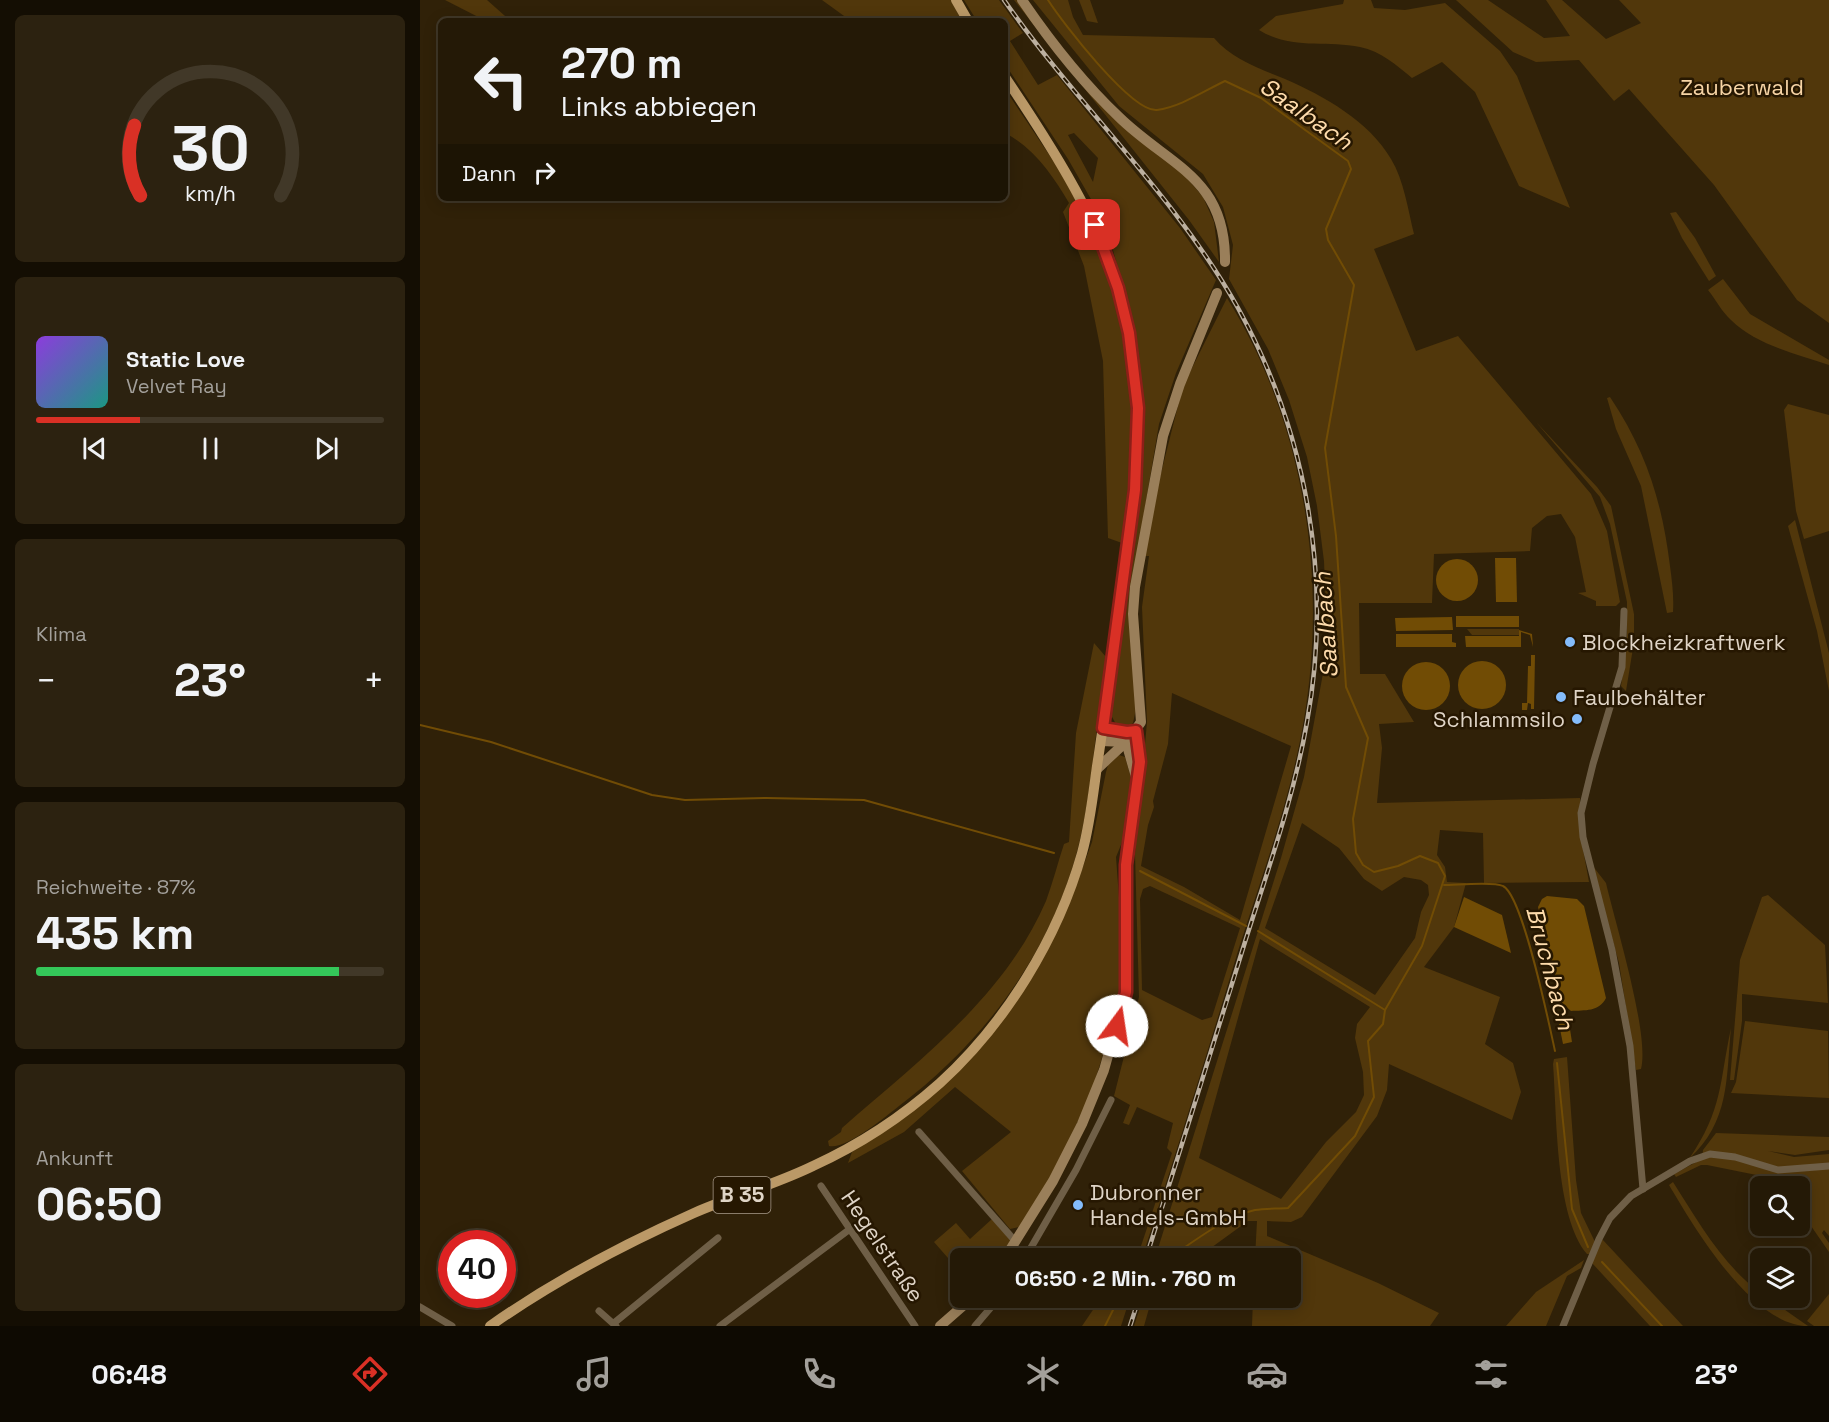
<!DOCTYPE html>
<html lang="de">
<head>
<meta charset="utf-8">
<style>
  body { margin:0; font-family:"Space Grotesk",sans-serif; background:#2c2210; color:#f1f3f6; height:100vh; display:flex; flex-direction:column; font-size:22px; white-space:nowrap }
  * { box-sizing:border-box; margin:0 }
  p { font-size:20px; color:#a3a09b }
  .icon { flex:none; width:33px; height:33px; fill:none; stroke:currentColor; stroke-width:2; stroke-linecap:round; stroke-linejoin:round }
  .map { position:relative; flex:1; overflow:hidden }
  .drawer { display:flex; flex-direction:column; gap:15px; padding:15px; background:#140e03; width:420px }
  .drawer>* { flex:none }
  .top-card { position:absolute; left:18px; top:18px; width:570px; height:183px; border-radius:9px; box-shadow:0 3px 15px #0003,0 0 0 2px #413828; background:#241906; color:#f1f3f6; overflow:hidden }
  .tools { position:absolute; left:1330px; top:1176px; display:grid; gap:12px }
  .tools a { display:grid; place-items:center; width:60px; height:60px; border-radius:9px; background:#241906; box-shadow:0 3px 15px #0003,0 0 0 2px #413828; font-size:30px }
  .speed { position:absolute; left:18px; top:1230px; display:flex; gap:12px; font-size:30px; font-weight:700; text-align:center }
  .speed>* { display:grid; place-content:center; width:78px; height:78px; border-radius:50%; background:#241906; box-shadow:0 3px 15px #0003,0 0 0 2px #413828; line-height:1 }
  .speed .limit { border:9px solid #d22; background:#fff; color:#111 }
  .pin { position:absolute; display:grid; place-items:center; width:51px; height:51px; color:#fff; margin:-26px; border-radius:12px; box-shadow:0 3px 9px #0006 }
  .me { position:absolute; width:66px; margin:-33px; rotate:14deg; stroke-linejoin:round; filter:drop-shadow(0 0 4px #0008) }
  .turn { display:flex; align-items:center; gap:21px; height:126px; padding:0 24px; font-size:27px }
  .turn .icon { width:78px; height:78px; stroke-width:2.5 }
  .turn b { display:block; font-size:42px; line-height:51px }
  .then { display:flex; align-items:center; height:57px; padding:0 24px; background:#0003; gap:12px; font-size:22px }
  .big { font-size:45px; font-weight:700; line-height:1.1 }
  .drawer .widget { flex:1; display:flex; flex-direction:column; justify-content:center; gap:9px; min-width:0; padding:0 21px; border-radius:9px; background:#2c2210 }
  .drawer .dial { align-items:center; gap:0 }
  .dial svg { height:156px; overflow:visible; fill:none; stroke:#413828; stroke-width:7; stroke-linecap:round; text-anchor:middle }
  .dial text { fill:#f1f3f6; stroke:none }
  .song { display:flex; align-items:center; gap:18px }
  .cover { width:72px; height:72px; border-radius:9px; background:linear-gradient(135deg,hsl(270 70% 55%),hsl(170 70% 35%)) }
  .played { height:6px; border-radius:3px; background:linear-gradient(90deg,#d93025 30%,#413828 30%) }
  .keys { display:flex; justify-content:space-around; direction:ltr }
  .heat { display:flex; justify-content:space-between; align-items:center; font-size:33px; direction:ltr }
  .charge { height:9px; border-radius:4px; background:linear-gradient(90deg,#34c759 87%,#413828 0) }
  .trip { position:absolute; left:530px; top:1248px; width:351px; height:60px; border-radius:9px; background:#241906; box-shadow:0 3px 15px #0003,0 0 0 2px #413828; font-weight:700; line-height:60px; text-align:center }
  .tab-bar { display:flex; height:96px; justify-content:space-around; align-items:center; background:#0e0a02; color:#a3a09b }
  .tab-bar .icon { width:42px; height:42px }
  .tab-bar .selected { color:#d93025 }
  .tab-bar b { font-size:27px; color:#f1f3f6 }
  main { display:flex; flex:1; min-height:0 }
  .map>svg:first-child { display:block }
  .green { fill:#51370b; fill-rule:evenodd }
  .water { fill:#714c05 }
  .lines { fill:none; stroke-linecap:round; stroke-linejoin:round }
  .stream { stroke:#714c05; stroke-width:2 }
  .street { stroke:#6f5f47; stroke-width:7 }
  .secondary { stroke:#9a7f5a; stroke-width:10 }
  .primary { stroke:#bb9967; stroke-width:10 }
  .rail-casing { stroke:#bcb0a0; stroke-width:4.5 }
  .rail { stroke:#261701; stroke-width:2; stroke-dasharray:7; stroke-linecap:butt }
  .route-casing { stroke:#8d1f18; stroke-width:15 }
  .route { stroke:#d93025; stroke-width:10 }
  .poi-dot { fill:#84bcfb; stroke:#261701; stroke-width:2 }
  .labels { text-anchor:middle; stroke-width:5; stroke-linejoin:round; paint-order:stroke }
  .shield { fill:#261701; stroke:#a89b8b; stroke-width:1.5 }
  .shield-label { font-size:21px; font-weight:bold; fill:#dfd4c6 }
  .park-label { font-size:22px; fill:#f7d4a5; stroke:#261701 }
  .poi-label { font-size:22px; fill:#dfd4c6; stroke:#261701; text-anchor:start }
  .street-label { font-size:22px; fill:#dfd4c6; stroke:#261701 }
  .water-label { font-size:24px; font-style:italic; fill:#fedbab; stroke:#261701 }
</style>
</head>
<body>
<main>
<section class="drawer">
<div class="widget dial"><svg viewBox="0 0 100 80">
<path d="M14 69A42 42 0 1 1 86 69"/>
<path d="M14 69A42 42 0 0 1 11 33" stroke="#d93025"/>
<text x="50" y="56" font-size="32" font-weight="700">30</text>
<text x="50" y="72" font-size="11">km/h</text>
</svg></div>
<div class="widget">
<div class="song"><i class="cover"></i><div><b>Static Love</b><p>Velvet Ray</p></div></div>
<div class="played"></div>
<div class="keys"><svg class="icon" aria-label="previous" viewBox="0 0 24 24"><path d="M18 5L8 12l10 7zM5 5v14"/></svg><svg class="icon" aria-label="pause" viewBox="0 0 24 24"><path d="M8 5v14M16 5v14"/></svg><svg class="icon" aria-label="next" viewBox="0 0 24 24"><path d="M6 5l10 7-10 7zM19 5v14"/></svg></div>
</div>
<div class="widget"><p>Klima</p>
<div class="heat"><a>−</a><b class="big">23°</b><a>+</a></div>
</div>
<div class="widget"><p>Reichweite · 87%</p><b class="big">435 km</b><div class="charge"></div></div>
<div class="widget"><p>Ankunft</p><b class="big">06:50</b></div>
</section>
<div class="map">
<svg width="1409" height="1326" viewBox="0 0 1409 1326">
  <rect width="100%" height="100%" fill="#302108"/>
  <g class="green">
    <path d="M25,0h42l18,16 -3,5h-16z"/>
    <path d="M402,0h129l11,21h-111z"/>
    <path d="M544,0h35l24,33 -13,8 28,44 19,-10 123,153 36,52 -40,93 -17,51 -30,179 7,106 -3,14 -5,4 -11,-1 -6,-11 30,-237 3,-62 -4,-43 -11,-62 -16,-61 -21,-49 -24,-42 -63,-95v-43h-28zM654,133l24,25 -5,24 -25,-47z"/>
    <path d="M594,0h3l51,66 113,105 22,26 11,25 5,40 -30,-42z"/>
    <path d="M613,0h35l5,17 10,18 131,3c18,21 46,31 71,41 39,17 84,42 106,80 13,21 17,51 23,75l-40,15 42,102 42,-15 133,158 16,37 13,71 -4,4h-20v-5l-18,-8 8,-1 -11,-55 -14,-23 -14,2 -15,12 -2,23 -96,3 -2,49h-73l1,71h25l29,48 -35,2 3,24 -5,55 203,-5 1,41 8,43 -105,1 -1,-50 -43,-3 -3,25 8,12 2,15 19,1 -12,44 -30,40 76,30 -15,47 28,19 8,29 -9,28 -123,-56 -2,26 -10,26 -75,101 -11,5 -24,-1v15l111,47 61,30 -9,13h-178l1,-28h37v-40h-35l2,-37h-9l-51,37h-42l126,-400 23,-81 20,-109 2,-56 -2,-51 -7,-55 -10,-49 -18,-57 -21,-51 -39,-70 4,-34 -10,-38 -20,-33 -84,-68zM882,823l37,25 25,31 18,12 22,-14 17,3 7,5 1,10 -8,17 -6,26 -40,57 -110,-67zM840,939l110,68 -13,17 -2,14 8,34 1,23 -8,17 -30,30 -45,57 -82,-41z"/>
    <path d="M659,0h11l8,23 -11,-2z"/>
    <path d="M924,0h27l3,8 31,2 40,-7 55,48 17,25 53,132 -51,-22 -44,-94 -33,-30 -30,16c-16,-13 -31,-27 -52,-31 -35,-7 -69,3 -101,-17l17,-14 67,-12z"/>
    <path d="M1036,0h32l56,38 26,-2 -24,-36h16l44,39 35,-16 -22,-23h210v323l-32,-23 -83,-115 -85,-96 -15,12 -35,-41 -43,2 -23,-10z"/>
    <path d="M585,89l55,82 40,72 15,54 18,94 1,60 -12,92 -14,-5 -5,-177 -19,-95 -21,-54 6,-9c-16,-27 -35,-55 -64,-70z"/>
    <path d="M1256,212l19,26 21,38 -7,5 -27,-43 -12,-25z"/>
    <path d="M1303,279l27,35 79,46v5c-32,-11 -73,-20 -98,-45 -9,-8 -15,-20 -23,-30z"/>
    <path d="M807,298c77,124 101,279 77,421 -13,79 -42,156 -66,232 -31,103 -63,205 -96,307h-5l35,-105 -5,-5 6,-25 -36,-16 -8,18 -6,-2 7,-18 -16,-9 25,-99 -4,-143 12,-132 -5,-115 7,-51h-4l15,-79 23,-91zM752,693l119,53 -51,174 -56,-33 -43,-21 7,-41 6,-18 -1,-6 15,-57zM730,886l90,42 -28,89 -10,3 -60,-30 -2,-91 3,-10z"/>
    <path d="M1190,397c36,54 52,104 60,169 2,15 4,30 3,46l-6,1 -26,-127 -25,-57 -9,-31z"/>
    <path d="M1368,404l41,11v116l-25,8 -8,-28 -12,-101z"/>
    <path d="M1116,422l61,65 14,19 23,108v28l-8,49 -5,-5 6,-44v-40l-17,-78 -10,-27z"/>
    <path d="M1375,520l34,133v38l-12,-60 -29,-105z"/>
    <path d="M1047,629h52v6h-47z"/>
    <path d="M674,643l12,14c-8,53 -12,106 -21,158 -20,118 -92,220 -186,291 -14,11 -53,44 -70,40l-1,-5 13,-9 1,-4c76,-67 162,-130 204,-227 7,-19 12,-39 18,-57l5,-2 7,-109z"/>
    <path d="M699,755l6,2 6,21 -8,62 -7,17 5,68 1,54 -3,25 -29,92 -39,81 -32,50 -9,2 -48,-58 49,-39 -56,-45 -51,45 -56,31 4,-11 68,-46 61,-59 89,-145 22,-60 14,-70 2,-7z"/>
    <path d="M1172,865l14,18c9,39 44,152 35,186l-5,1 -17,-107z"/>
    <path d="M1348,895l57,50 3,58 -86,-9v27l-8,59h-4l10,-120 22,-63z"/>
    <path d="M1325,1021l83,10 1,67 -98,-5 5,-11z"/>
    <path d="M1311,1028c-5,51 -1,93 -42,131 34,-50 30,-75 42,-131z"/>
    <path d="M1147,1057l9,123 5,33 14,29 -5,12h-3c-32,-38 -30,-139 -34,-190l1,-5z"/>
    <path d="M1296,1133l113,4v13l-34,5 -27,-4 26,6 35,-3v82l-5,-6 -2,3 7,10v9l-29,-42v-24h-10l-4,-5 -79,-16h-6l-25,12 -2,-3 28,-15 1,-9z"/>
    <path d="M1253,1182c25,39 50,84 88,111v5h7l40,28c-56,0 -114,-99 -139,-141z"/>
    <path d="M572,1219l19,21 -13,18h-31l-9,-9 -10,9 -14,-16 22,-19 14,16z"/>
    <path d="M1182,1239l81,87h-33l-58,-63z"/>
    <path d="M688,1247l24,11h-32z"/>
    <path d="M1164,1260l-3,8 -14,8 -21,50h-40l30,-34z"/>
    <path d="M1409,1294v32h-15l-7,-5z"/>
    <path d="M681,1298h29l-9,28h-39z"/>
    <path d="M723,1298h9l-8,28h-10z"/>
  </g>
  <g class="water">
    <path d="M1075,558h21l1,44h-21z"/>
    <circle cx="1037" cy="580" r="21"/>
    <rect x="1036" y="616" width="63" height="11"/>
    <path d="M1032,617l1,13 -57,1 -1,-13z"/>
    <path d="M1099,630l13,4 1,13 -3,-12 -9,-3v15h-55l-1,-11h54z"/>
    <path d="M976,634h56v8l4,1v4h-60z"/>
    <path d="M1111,655h4l-1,54h-3v-5l-3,-1 -1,7h-5v-7h5l1,-37h3z"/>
    <circle cx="1062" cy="685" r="24"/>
    <circle cx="1006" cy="686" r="24"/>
    <path d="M1127,896l30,3 7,7 22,92c-7,14 -21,12 -35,13l-9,-8 -24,-96 4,-8z"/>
    <path d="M1044,897l38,18 9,38 -57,-26z"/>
    <path d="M1149,1023l3,19 -9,2 -4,-20z"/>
  </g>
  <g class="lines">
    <g class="stream">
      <path d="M628,0c14,22 84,113 109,110 23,-3 47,-19 68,-29l36,17 87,63 3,8 -25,60 2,11 26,45 -29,163 11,88 10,151 22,51 -15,81 3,34 7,12 11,7 24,-6 22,-10 18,7 7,13 -23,70 -37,64 -2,14 -15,17 6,56 -19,39 -67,72c-10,1 -22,0 -33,2 -31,7 -60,31 -86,48"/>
      <path d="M0,725l71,17 161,53 33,5 82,-2 97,2 190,53"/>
      <path d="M720,871l106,55"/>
      <path d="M1024,885c13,0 50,-4 59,1 20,10 46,138 52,165"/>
      <path d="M838,931l127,79"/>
      <path d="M1137,1063l15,146 16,38"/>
      <path d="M1182,1262l60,64"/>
      <path d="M685,1326l14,-28"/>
    </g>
    <g class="street">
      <path d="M1204,611l-2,56 -29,97 -12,49 2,24 29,113 18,96 13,143"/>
      <path d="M499,1132l97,110"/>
      <path d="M401,1186l94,140"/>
      <path d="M605,1258l51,-88 35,-70"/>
      <path d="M0,1307l32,19"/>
      <path d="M179,1311l17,15"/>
      <path d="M194,1323l104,-85"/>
      <path d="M300,1326l130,-97"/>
      <path d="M555,1326l24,-28"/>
      <path d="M1143,1326l36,-87 11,-21 21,-22 59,-35 20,-7 25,3 43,13 51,-4"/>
    </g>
    <g class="secondary">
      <path d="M602,0c28,41 61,83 97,117 50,49 107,60 106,145"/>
      <path d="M683,727l24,5 9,-1"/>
      <path d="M681,741l25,1"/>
      <path d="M706,742l10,35"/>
      <path d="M677,769l32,-30 12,-17 -8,-108 2,-27 28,-151 17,-52 37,-91"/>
      <path d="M585,1258l48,-77 29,-57 22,-54 22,-78v-127l14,-103 -4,-31"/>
      <path d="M520,1326l32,-28"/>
    </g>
    <g class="primary">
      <path d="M536,0l12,21"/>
      <path d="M70,1326c64,-45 132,-81 204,-113 39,-17 80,-28 119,-47 46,-21 90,-50 127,-83 66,-60 118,-145 142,-230 8,-29 11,-58 15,-87 9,-56 15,-112 23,-168 11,-88 28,-174 10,-263 -21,-100 -69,-175 -125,-258"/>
    </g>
    <g class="rail-casing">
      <g id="rail">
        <path d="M584,0c73,105 171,195 234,308 69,125 95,273 69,414 -13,75 -39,147 -62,220 -32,105 -66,211 -99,316"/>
        <path d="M710,1326l9,-28"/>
      </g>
    </g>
    <use href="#rail" class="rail"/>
  </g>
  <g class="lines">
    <g class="route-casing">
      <path id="route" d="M675,225l23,63 11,45 9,75 -3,82 -32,238 24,4 9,-1 4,31 -14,103v127l-9,34"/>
    </g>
    <use href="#route" class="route"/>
  </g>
  <g class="poi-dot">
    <circle cx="1150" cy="642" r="6"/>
    <circle cx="1141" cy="697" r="6"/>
    <circle cx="1157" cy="719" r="6"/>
    <circle cx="658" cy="1205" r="6"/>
  </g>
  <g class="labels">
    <rect class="shield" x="293.5" y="1177" width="57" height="36" rx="4.5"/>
    <g class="shield-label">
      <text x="322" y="1202">B 35</text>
    </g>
    <g class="park-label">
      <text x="1322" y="95">Zauberwald</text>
    </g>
    <g class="poi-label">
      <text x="1162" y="650">Blockheizkraftwerk</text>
      <text x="1153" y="705">Faulbehälter</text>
      <text x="1145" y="727" text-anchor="end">Schlammsilo</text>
      <text x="670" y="1200">Dubronner<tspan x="670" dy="25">Handels-GmbH</tspan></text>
    </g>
    <g class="street-label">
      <text transform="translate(463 1246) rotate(56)" y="8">Hegelstraße</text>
    </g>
    <g class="water-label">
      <text transform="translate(886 114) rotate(35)" y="8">Saalbach</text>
      <text transform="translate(906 625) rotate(-94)" y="8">Saalbach</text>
      <text transform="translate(1130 968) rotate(75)" y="8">Bruchbach</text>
    </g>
  </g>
</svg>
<div class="tools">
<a><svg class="icon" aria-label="search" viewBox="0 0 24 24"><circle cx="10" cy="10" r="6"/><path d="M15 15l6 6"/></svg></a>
<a><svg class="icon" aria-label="layers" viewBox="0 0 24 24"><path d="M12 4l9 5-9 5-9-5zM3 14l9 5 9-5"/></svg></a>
</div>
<div class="speed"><div class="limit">40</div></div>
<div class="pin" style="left:675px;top:225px;background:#d93025"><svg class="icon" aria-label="arrive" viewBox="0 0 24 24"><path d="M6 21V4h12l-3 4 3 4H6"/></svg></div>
<svg class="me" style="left:697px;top:1026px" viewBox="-20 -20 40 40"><circle r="19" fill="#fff"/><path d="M0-13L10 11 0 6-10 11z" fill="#d93025"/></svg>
<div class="trip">06:50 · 2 Min. · 760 m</div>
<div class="top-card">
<div class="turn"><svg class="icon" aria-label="left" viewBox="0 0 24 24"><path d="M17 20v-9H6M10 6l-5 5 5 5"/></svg><div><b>270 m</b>Links abbiegen</div></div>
<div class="then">Dann<svg class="icon" aria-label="right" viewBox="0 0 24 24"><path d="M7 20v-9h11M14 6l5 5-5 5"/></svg></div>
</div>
</div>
</main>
<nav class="tab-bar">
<b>06:48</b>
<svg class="icon selected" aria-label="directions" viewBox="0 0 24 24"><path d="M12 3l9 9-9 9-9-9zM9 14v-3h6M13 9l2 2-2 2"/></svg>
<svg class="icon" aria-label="music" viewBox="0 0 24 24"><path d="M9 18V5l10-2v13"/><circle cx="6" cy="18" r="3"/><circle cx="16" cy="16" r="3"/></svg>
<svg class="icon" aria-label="phone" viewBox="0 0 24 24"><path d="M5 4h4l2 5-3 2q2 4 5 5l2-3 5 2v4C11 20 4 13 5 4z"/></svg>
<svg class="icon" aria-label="climate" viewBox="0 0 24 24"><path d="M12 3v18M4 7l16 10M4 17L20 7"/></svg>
<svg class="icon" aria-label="car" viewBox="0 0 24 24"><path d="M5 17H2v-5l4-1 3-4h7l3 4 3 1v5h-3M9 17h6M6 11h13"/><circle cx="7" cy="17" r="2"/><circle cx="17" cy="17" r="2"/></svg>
<svg class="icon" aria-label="filters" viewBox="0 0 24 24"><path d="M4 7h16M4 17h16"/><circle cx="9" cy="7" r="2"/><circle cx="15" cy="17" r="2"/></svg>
<b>23°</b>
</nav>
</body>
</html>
